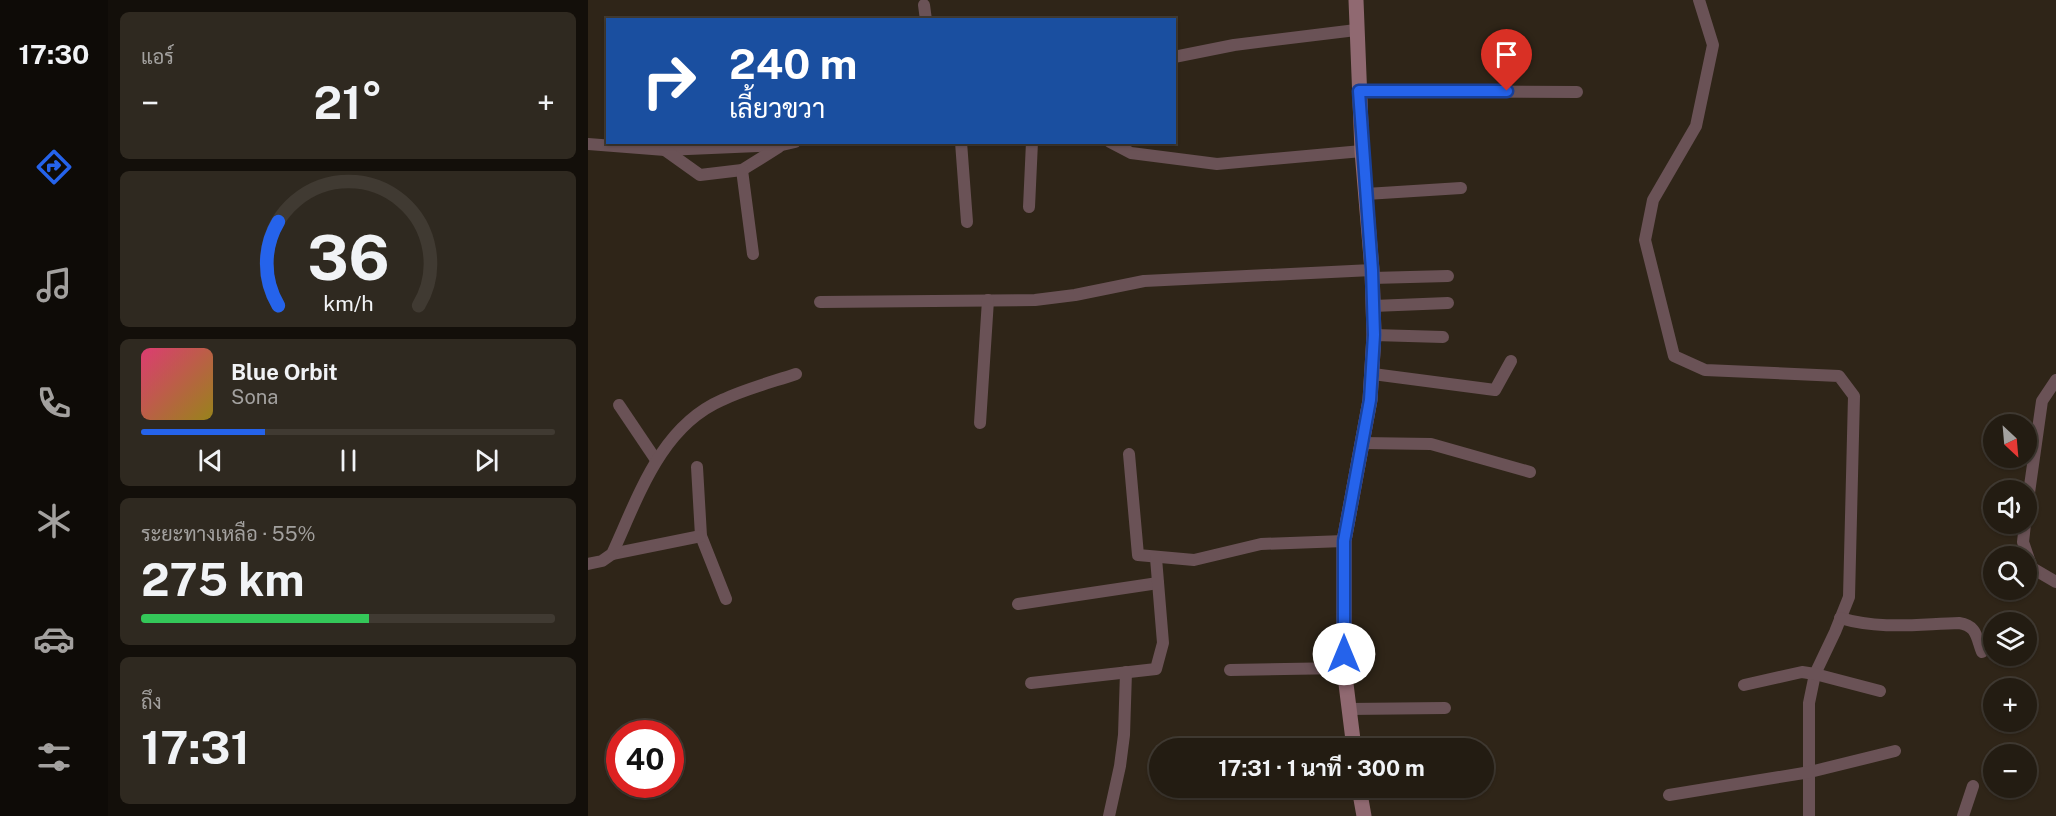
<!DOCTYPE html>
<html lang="th">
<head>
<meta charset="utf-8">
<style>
  body { margin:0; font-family:"Public Sans",Sarabun,sans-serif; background:#2f2920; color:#f1f3f6; height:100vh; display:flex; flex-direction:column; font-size:22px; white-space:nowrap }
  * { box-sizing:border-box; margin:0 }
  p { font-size:20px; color:#a3a19f }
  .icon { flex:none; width:33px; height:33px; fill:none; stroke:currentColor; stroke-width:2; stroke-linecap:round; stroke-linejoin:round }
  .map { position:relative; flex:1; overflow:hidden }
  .side { display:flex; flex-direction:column; gap:12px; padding:12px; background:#130f0a; width:480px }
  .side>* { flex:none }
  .guide { position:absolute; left:18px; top:18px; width:570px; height:126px; border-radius:0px; box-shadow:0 2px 4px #0004,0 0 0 2px #403a32; background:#1a4fa0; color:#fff; overflow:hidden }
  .needle { width:39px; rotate:154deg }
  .controls { position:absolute; left:1395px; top:414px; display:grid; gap:12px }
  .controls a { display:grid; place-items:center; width:54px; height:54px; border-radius:50%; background:#231c12; box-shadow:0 2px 4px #0004,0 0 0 2px #403a32; font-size:30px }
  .speed { position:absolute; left:18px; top:720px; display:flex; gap:12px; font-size:30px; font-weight:700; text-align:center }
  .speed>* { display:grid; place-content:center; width:78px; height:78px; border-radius:50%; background:#231c12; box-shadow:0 2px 4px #0004,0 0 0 2px #403a32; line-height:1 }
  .speed .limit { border:9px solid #d22; background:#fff; color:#111 }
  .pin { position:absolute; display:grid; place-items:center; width:51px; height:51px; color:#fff; margin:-62px -26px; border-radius:50% 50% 50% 0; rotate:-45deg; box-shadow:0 0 6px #0007 }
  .pin .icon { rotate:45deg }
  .me { position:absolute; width:66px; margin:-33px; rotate:0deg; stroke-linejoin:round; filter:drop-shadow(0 0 4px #0008) }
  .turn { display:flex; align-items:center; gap:21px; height:126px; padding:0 24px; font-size:27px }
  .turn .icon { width:78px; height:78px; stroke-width:2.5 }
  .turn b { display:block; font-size:42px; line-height:51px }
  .big { font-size:45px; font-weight:700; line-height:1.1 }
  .side .card { flex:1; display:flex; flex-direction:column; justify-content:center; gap:9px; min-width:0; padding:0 21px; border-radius:9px; background:#2f2920 }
  .side .dial { align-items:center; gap:0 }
  .dial svg { height:156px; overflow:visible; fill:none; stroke:#403a32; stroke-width:7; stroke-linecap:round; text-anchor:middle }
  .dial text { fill:#f1f3f6; stroke:none }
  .song { display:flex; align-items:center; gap:18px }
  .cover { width:72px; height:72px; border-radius:9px; background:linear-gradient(135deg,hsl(340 70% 55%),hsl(50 70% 35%)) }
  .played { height:6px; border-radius:3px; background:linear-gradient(90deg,#2563eb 30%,#403a32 30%) }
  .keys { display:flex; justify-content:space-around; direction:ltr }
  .heat { display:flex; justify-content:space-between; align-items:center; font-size:33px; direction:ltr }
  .charge { height:9px; border-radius:4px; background:linear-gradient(90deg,#34c759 55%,#403a32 0) }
  .trip { position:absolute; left:561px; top:738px; width:345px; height:60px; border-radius:30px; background:#231c12; box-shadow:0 2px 4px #0004,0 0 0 2px #403a32; font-weight:700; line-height:60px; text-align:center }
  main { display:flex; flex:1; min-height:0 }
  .menu { display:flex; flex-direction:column; width:108px; justify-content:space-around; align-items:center; background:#0e0b07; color:#a3a19f }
  .menu .icon { width:42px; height:42px }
  .menu .on { color:#2563eb }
  .menu b { font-size:27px; color:#f1f3f6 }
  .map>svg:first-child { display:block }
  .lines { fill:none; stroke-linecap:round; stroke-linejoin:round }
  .street { stroke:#6a5256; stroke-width:12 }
  .secondary { stroke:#906971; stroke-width:15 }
  .route-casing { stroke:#184099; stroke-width:15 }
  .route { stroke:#2563eb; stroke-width:10 }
</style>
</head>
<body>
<main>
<nav class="menu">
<b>17:30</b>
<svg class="icon on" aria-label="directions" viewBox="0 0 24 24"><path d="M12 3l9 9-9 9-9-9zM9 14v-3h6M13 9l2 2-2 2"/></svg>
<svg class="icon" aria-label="music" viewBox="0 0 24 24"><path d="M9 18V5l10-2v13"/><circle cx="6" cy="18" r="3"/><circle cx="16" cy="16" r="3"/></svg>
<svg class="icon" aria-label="phone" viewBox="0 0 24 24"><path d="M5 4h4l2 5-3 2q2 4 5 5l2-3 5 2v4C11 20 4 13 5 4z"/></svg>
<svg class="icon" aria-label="climate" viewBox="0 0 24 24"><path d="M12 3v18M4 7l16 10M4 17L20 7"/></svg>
<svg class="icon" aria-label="car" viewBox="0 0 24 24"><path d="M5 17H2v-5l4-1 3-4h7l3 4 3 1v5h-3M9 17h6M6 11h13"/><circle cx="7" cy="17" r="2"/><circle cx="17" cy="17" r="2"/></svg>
<svg class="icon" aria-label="filters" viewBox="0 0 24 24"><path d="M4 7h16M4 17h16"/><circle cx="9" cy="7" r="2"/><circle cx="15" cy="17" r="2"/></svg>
</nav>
<section class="side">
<div class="card"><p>แอร์</p>
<div class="heat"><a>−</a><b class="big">21°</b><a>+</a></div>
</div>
<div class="card dial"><svg viewBox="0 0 100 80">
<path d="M14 69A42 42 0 1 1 86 69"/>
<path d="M14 69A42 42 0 0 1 14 26" stroke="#2563eb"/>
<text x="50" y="56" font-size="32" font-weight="700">36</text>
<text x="50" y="72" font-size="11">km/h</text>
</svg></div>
<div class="card">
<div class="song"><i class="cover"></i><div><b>Blue Orbit</b><p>Sona</p></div></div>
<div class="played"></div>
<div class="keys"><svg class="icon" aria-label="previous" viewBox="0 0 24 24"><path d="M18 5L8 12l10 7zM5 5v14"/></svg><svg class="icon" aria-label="pause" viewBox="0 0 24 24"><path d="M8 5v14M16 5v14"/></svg><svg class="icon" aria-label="next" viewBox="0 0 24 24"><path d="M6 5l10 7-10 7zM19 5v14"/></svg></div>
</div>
<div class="card"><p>ระยะทางเหลือ · 55%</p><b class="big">275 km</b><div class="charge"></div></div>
<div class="card"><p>ถึง</p><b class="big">17:31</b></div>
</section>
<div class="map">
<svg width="1468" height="816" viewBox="0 0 1468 816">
  <rect width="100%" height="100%" fill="#2f2518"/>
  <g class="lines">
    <g class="street">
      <path d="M1111,0l14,45 -17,81 -43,74 -8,40 29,116 31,14 134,6 15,20 -5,201 -14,35 -20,42 -6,29v113"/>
      <path d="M336,5l2,15"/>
      <path d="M586,57l60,-12 122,-15"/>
      <path d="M771,91l218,1"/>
      <path d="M373,142l6,80"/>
      <path d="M522,142l21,11 86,11 145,-13"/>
      <path d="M0,144l77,6 117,-5 13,-3"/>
      <path d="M77,150l35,25 42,-5 37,-23"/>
      <path d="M154,170l11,84"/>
      <path d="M778,194l95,-6"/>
      <path d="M441,207l3,-65"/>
      <path d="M784,278l76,-2"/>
      <path d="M232,302l215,-2 40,-5 69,-14 228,-11"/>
      <path d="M785,306l75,-3"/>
      <path d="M786,335l69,2"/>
      <path d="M785,374l122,16 16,-29"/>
      <path d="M31,405l37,55"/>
      <path d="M392,423l8,-123"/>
      <path d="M774,443l69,1 99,28"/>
      <path d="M541,454l9,101 56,5 67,-16 83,-3"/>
      <path d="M109,467l4,69 25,63"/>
      <path d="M1438,514l16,-113 14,-21"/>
      <path d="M1437,524l-2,18 9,26 24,14"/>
      <path d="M24,554l89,-18"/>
      <path d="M0,564l14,-3 10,-7c26,-56 48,-127 110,-154 23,-11 50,-18 74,-26"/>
      <path d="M430,604l140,-21"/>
      <path d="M1252,618c41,12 78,6 119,5 18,3 17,13 23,29"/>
      <path d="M642,670l114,-2"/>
      <path d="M443,683l125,-14 7,-26 -7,-85"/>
      <path d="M1156,685l58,-13 13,2 65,17"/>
      <path d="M760,709l97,-1"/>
      <path d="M1081,795l141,-23 85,-21"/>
      <path d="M521,816l11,-50 4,-31 2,-63"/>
      <path d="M1375,816l10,-30"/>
    </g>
    <g class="secondary">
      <path d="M766,748l-10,-80v-127l26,-141 4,-65 -2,-65 -10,-119 -6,-151"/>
      <path d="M771,788l5,28"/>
    </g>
  </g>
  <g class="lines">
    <g class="route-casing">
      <path id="route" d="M756,654v-113l26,-141 4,-65 -2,-65 -13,-179h148"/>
    </g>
    <use href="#route" class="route"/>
  </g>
</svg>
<div class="controls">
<a><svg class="needle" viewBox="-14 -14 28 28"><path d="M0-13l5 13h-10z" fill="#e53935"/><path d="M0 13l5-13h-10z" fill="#a3a19f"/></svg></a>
<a><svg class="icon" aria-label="sound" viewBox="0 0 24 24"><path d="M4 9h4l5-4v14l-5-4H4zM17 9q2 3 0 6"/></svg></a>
<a><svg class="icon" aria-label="search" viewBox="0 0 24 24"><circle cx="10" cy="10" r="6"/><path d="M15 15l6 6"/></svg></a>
<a><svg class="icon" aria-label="layers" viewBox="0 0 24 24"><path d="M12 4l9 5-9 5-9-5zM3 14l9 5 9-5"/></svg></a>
<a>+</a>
<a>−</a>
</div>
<div class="speed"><div class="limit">40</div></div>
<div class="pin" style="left:919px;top:91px;background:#d93025"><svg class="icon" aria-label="arrive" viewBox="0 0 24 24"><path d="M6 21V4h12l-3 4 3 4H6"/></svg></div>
<svg class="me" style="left:756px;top:654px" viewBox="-20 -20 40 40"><circle r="19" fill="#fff"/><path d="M0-13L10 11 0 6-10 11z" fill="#2563eb"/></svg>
<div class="trip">17:31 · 1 นาที · 300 m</div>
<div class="guide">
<div class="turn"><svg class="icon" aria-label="right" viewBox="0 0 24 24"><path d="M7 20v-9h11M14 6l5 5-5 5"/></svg><div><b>240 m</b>เลี้ยวขวา</div></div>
</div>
</div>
</main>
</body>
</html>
